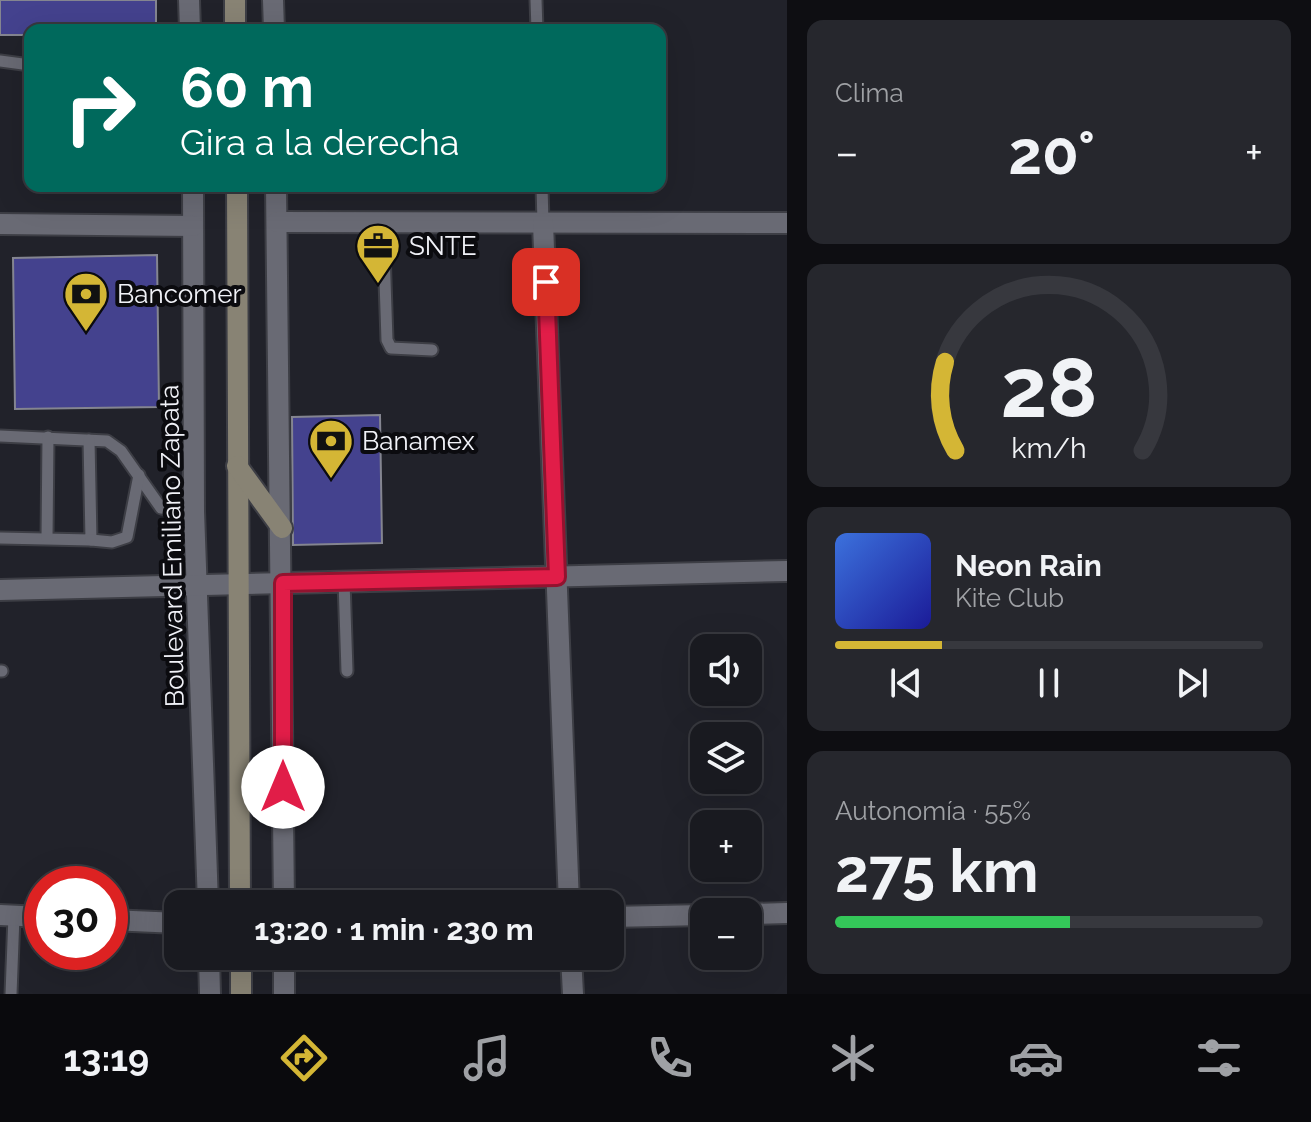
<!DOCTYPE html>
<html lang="es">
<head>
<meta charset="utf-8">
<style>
  body { margin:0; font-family:Raleway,sans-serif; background:#26272d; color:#f1f3f6; height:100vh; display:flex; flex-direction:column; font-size:30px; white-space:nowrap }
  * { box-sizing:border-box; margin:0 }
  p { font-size:26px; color:#9fa1a5 }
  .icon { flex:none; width:44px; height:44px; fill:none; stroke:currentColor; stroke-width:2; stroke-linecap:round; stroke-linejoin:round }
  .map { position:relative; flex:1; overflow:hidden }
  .drawer { display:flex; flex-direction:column; gap:20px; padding:20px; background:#0e0e12; width:524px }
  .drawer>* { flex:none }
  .banner { position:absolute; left:24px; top:24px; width:642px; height:168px; border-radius:16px; box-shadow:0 8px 32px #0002,0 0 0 2px #37383e; background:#00695c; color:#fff; overflow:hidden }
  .tools { position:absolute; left:690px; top:634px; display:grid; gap:16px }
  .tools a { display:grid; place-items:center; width:72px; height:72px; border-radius:16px; background:#191a20; box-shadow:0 8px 32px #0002,0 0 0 2px #37383e; font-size:40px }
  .speed { position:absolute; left:24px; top:866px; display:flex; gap:16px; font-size:40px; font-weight:700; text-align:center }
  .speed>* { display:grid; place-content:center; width:104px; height:104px; border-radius:50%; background:#191a20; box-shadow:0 8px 32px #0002,0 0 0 2px #37383e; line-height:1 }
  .speed .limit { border:12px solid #d22; background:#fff; color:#111 }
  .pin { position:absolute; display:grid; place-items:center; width:68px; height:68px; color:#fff; margin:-34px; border-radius:16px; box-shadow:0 4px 12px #0006 }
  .me { position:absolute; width:88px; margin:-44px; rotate:0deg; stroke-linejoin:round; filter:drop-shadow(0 0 6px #0008) }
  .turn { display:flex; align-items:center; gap:28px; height:168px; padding:0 24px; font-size:36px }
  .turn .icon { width:104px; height:104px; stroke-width:2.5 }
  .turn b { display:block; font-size:56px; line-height:68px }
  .big { font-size:60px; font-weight:700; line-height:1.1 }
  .drawer .card { flex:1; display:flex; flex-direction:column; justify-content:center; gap:12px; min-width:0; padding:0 28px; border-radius:16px; background:#26272d }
  .drawer .dial { align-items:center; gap:0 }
  .dial svg { height:208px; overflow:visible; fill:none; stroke:#37383e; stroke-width:7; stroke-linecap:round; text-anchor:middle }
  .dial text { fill:#f1f3f6; stroke:none }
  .song { display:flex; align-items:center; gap:24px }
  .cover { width:96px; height:96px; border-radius:12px; background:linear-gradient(135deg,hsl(220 70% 55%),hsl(240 70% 35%)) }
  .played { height:8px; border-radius:4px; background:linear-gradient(90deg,#d4b635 25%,#37383e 25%) }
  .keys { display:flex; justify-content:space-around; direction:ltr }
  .heat { display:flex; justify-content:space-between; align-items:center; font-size:44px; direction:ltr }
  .charge { height:12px; border-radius:6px; background:linear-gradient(90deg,#34c759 55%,#37383e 0) }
  .trip { position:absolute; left:164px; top:890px; width:460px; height:80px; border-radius:16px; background:#191a20; box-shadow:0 8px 32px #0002,0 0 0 2px #37383e; font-weight:700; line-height:80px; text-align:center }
  .menu { display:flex; height:128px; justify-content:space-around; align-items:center; background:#0a0a0d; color:#9fa1a5 }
  .menu .icon { width:56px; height:56px }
  .menu .on { color:#d4b635 }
  .menu b { font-size:36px; color:#f1f3f6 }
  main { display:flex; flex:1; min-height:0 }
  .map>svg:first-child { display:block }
  .building { fill:#44428e; stroke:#848590; stroke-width:2 }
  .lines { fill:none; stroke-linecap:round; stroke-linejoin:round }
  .service-casing { stroke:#3d3e45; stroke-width:15 }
  .minor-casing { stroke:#3d3e45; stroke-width:24 }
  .secondary-casing { stroke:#3d3e45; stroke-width:24 }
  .service { stroke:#696a74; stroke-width:11 }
  .minor { stroke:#696a74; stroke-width:20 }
  .secondary { stroke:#888374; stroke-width:20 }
  .route-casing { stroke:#92132f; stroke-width:20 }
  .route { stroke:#e11d48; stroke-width:14 }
  .labels { text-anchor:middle; stroke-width:8; stroke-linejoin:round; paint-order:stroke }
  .poi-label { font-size:26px; fill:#f1f2f8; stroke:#0b0b0f; text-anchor:start }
  .street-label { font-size:26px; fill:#f1f2f8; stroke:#0b0b0f }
</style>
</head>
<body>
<main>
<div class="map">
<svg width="787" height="994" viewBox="0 0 787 994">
  <rect width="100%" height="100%" fill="#21222a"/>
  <g class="building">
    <path d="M0,0h156v30h-126v5h-30z"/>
    <path d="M157,255l2,152 -144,2 -2,-151z"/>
    <path d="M380,415l2,128 -89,2 -1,-128z"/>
  </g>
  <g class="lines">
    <g class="service-casing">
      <g id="service">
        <path d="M536,0l1,30"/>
        <path d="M0,61l30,4"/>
        <path d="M542,186l1,37"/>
        <path d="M383,221l4,119 4,8 41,2"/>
        <path d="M0,436l107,5 14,10 40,57 33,3"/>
        <path d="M0,538l91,2 -2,-100"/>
        <path d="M47,538l1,-101"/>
        <path d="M91,540l21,2 15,-5 12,-62"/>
        <path d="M344,581l3,90"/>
        <path d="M0,671h2"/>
        <path d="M11,994l3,-78"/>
      </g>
    </g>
    <g class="minor-casing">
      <g id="minor">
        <path d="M189,0l1,30"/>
        <path d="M273,0l1,30"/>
        <path d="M193,186l1,325 14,393"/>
        <path d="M276,186l8,718"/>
        <path d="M277,222l510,1"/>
        <path d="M543,223l26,681"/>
        <path d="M0,224l193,2"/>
        <path d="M0,590l787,-19"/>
        <path d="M748,914l39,-1"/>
        <path d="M0,915l42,2"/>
        <path d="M610,917l94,-2"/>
        <path d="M110,920l68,3"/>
        <path d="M209,956l1,38"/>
        <path d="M284,956v38"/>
        <path d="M571,956l2,38"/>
      </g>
    </g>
    <g class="secondary-casing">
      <g id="secondary">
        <path d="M235,0v30"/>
        <path d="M237,186l3,718"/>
        <path d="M237,466l45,62"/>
        <path d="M241,956v38"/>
      </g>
    </g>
    <use href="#service" class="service"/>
    <use href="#minor" class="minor"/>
    <use href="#secondary" class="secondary"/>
  </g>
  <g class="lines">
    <g class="route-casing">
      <path id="route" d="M283,787v-204l274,-6 -11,-295"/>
    </g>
    <use href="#route" class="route"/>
  </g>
  <defs>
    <g id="office-pin" transform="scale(2.3)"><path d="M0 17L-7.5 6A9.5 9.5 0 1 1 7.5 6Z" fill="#d4b635" stroke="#0b0b0f"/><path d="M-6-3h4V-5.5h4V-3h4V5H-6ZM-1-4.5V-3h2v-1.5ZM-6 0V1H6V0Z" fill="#111"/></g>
    <g id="bank-pin" transform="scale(2.3)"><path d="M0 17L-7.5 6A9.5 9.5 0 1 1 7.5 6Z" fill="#d4b635" stroke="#0b0b0f"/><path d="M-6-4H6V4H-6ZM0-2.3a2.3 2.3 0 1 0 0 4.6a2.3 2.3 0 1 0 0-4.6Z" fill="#111"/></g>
  </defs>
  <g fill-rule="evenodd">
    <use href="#office-pin" x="378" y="246"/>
    <use href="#bank-pin" x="86" y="294"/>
    <use href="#bank-pin" x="331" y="441"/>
  </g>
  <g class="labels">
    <g class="poi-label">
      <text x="409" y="255">SNTE</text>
      <text x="117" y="303">Bancomer</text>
      <text x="362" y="450">Banamex</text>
    </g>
    <g class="street-label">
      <text transform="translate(172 546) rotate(-91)" y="9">Boulevard Emiliano Zapata</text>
    </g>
  </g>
</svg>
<div class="tools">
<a><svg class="icon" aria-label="sound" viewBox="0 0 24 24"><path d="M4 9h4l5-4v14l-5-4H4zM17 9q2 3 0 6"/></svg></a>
<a><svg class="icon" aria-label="layers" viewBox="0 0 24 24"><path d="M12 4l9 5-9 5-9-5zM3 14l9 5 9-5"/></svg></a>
<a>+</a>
<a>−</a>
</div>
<div class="speed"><div class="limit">30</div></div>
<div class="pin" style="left:546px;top:282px;background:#d93025"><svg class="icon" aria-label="arrive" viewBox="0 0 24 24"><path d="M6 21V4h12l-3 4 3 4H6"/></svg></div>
<svg class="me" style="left:283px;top:787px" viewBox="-20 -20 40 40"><circle r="19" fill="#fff"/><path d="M0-13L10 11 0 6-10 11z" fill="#e11d48"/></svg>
<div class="trip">13:20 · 1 min · 230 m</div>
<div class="banner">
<div class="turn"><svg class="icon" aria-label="right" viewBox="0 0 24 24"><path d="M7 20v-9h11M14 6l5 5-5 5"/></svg><div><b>60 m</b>Gira a la derecha</div></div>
</div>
</div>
<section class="drawer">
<div class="card"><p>Clima</p>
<div class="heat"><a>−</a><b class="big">20°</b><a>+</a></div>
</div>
<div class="card dial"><svg viewBox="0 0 100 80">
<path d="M14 69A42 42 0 1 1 86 69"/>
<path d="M14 69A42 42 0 0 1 10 35" stroke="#d4b635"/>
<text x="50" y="56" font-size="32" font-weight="700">28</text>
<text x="50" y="72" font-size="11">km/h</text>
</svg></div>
<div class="card">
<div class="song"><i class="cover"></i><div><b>Neon Rain</b><p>Kite Club</p></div></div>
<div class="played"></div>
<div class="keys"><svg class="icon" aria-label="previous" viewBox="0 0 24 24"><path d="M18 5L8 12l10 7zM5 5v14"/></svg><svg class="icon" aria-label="pause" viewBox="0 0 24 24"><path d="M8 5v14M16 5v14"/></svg><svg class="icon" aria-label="next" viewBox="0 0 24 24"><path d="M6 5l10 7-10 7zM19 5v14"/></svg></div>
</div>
<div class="card"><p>Autonomía · 55%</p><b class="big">275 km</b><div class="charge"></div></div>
</section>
</main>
<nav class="menu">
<b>13:19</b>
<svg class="icon on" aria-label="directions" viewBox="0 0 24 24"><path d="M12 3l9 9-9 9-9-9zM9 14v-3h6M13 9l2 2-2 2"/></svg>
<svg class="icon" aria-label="music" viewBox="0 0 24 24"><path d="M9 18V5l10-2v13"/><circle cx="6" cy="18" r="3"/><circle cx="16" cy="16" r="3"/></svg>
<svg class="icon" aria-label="phone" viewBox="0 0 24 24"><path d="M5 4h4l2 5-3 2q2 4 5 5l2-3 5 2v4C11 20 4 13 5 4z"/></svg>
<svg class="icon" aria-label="climate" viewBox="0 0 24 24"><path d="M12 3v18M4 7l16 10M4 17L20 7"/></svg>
<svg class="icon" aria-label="car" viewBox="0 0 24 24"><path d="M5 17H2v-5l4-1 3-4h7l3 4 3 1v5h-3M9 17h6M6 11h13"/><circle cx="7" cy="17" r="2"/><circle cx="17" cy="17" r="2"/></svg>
<svg class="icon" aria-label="filters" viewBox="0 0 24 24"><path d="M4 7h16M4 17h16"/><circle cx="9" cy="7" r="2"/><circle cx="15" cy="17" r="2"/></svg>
</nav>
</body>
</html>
